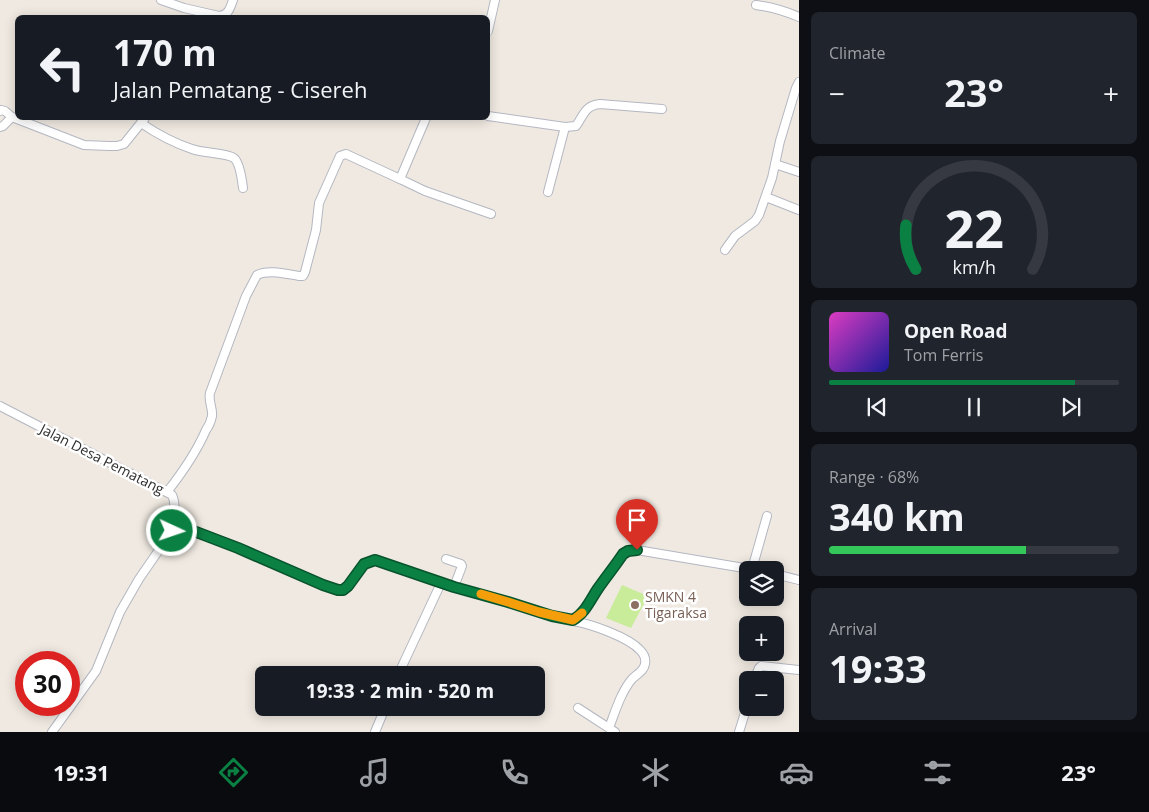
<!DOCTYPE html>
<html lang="en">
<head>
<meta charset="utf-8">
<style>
  body { margin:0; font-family:"Open Sans",sans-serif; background:#20242c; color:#f1f3f6; height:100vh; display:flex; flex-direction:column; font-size:19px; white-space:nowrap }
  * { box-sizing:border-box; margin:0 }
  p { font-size:16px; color:#9ea1a6 }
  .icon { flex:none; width:28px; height:28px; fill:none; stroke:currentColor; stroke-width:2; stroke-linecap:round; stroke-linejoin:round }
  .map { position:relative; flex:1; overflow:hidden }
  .sheet { display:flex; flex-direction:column; gap:12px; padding:12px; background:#0d0f14; width:350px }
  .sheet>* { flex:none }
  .top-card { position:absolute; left:15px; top:15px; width:475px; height:105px; border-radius:8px; box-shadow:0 2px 12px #0003; background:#171b24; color:#f1f3f6; overflow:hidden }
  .controls { position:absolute; left:739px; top:561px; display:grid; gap:10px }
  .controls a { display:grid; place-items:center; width:45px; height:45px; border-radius:8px; background:#171b24; box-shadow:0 2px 12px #0003; font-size:25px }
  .speed { position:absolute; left:15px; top:651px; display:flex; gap:10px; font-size:25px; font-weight:700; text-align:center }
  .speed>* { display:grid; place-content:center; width:65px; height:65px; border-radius:50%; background:#171b24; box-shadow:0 2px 12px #0003; line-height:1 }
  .speed .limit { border:8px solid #d22; background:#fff; color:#111 }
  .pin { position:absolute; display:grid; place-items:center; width:42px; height:42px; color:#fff; margin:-51px -21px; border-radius:50% 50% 50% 0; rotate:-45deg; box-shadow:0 0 5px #0007 }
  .pin .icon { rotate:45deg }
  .me { position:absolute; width:55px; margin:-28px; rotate:93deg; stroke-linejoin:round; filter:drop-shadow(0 0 4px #0008) }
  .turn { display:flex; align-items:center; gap:18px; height:105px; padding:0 15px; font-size:22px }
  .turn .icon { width:65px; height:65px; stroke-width:2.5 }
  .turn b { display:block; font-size:35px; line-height:42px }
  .big { font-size:38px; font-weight:700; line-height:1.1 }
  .sheet .tile { flex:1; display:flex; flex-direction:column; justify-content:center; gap:8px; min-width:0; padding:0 18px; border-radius:8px; background:#20242c }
  .sheet .dial { align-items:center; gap:0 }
  .dial svg { height:130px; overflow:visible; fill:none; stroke:#363941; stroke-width:7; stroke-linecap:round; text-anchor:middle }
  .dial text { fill:#f1f3f6; stroke:none }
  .song { display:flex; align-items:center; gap:15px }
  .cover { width:60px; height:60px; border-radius:8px; background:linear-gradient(135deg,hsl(310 70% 55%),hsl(240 70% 35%)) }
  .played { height:5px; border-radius:2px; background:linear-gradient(90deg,#0b8043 85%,#363941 85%) }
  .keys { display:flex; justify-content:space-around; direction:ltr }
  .heat { display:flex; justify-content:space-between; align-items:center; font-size:28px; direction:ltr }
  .charge { height:8px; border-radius:4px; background:linear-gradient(90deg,#34c759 68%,#363941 0) }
  .trip { position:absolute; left:255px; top:666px; width:290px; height:50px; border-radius:8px; background:#171b24; box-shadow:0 2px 12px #0003; font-weight:700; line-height:50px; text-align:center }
  .menu { display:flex; height:80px; justify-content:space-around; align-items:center; background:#090b0e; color:#9ea1a6 }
  .menu .icon { width:35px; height:35px }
  .menu .active { color:#0b8043 }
  .menu b { font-size:22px; color:#f1f3f6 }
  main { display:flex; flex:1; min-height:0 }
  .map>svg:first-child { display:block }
  .pitch { fill:#c9ec9a }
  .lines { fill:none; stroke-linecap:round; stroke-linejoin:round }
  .minor-casing { stroke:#b4b7c1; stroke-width:10 }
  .minor { stroke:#fff; stroke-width:8 }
  .route-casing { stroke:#07532c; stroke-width:12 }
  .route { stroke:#0b8043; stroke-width:9 }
  .slow { stroke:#f59e0b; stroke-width:9 }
  .education-dot { fill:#8d6e63; stroke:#fff; stroke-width:2 }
  .labels { text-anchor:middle; stroke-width:5; stroke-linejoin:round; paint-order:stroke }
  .street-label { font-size:14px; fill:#2e2e2e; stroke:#fff }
  .education-label { font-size:14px; fill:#785e54; stroke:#fff; text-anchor:start }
</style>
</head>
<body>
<main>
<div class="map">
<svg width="799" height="732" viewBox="0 0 799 732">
  <rect width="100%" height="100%" fill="#efe9e1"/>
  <path class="pitch" d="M622,585l26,11 -17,32 -25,-10z"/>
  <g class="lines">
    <g class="minor-casing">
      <g id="minor">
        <path d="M161,0l23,8 35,8c10,-1 11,-8 14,-16"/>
        <path d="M756,5c15,2 29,6 43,12"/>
        <path d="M488,31l7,-31"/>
        <path d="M0,111l1,-1 4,1 7,6"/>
        <path d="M488,116l77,11 11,-1c8,-11 8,-20 24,-22l62,5"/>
        <path d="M141,123c16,11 33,20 51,26 10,4 35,4 42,9 6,5 8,22 9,30"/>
        <path d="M0,127l3,-1 9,-9 72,28 25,1h8l7,-2 21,-26"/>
        <path d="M775,164l24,8"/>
        <path d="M400,179l25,12 66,23"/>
        <path d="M548,192l17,-65"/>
        <path d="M766,197l33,13"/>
        <path d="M725,250l10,-14 20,-15 4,-6 13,-37 8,-37 16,-53 3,-6"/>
        <path d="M0,406l172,89c5,10 1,24 0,36"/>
        <path d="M167,492c15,-19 29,-39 39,-62 3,-4 5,-9 6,-14 1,-8 -4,-15 -2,-23l36,-97 11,-21c12,-6 29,-1 42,1h4l2,-4 11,-42 3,-27 21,-47 6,-2 54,25 26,-61"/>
        <path d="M446,559l15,5 1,2 -8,21"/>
        <path d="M752,569l15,-53"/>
        <path d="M775,574l24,6"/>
        <path d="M573,621c18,3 55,16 67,29 4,4 6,9 5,14 -1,7 -8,10 -13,15 -11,13 -17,33 -23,49"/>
        <path d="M398,675l43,-92"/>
        <path d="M754,680l5,-12 2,-2 38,4"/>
        <path d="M578,708l37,24"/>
        <path d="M52,732l44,-61 24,-59 19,-33 33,-48 10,-2 9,1 47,17 96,42 9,1 5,-4 16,-22 11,-4 79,27 54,15 44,14 21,5c11,-7 17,-20 25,-31 8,-13 17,-24 25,-36l5,-3 9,-1 119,20"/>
        <path d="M375,732l10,-24"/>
        <path d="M739,732l9,-29"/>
      </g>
    </g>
    <use href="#minor" class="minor"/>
  </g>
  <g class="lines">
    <g class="route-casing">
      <path id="route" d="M172,531l10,-2 9,1 47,18 85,37 15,5h5l5,-4 16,-22 11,-4 79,27 54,15 44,14 21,4c11,-6 17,-19 24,-30 9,-13 18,-24 26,-36l5,-3 9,-1"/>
    </g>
    <use href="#route" class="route"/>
    <path class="slow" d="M481,594l27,8 31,10 34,8 9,-7"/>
  </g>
  <circle class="education-dot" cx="635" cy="605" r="5"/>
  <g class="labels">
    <g class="street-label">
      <text transform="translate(102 459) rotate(27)" y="5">Jalan Desa Pematang</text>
    </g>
    <g class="education-label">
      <text x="645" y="602">SMKN 4<tspan x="645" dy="16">Tigaraksa</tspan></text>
    </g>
  </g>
</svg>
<div class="controls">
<a><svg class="icon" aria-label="layers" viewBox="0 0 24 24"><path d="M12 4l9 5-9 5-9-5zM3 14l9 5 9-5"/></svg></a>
<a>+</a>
<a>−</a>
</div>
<div class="speed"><div class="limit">30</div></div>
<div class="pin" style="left:637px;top:550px;background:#d93025"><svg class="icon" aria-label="arrive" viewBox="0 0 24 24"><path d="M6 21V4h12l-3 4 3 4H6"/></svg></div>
<svg class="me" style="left:172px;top:531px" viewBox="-20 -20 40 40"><circle r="17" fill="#0b8043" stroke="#fff" stroke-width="3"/><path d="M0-11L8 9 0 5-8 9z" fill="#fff"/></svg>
<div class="trip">19:33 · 2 min · 520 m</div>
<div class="top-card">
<div class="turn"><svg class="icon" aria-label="left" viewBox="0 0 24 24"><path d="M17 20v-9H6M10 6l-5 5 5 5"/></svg><div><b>170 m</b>Jalan Pematang - Cisereh</div></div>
</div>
</div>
<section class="sheet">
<div class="tile"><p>Climate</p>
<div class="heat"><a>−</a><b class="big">23°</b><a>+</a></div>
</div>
<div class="tile dial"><svg viewBox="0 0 100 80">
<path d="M14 69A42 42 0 1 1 86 69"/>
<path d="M14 69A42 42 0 0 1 8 42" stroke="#0b8043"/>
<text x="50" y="56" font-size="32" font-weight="700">22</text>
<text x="50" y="72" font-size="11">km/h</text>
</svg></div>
<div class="tile">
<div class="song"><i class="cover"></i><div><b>Open Road</b><p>Tom Ferris</p></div></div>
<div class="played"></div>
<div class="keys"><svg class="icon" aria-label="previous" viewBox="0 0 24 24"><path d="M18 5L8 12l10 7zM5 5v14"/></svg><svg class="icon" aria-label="pause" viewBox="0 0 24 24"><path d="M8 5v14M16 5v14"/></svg><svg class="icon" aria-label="next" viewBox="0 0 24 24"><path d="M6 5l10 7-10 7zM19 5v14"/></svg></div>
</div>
<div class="tile"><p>Range · 68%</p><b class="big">340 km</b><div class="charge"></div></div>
<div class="tile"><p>Arrival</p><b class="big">19:33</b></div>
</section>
</main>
<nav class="menu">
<b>19:31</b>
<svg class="icon active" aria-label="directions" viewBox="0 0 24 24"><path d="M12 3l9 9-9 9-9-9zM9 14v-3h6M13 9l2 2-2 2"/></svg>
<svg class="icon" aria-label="music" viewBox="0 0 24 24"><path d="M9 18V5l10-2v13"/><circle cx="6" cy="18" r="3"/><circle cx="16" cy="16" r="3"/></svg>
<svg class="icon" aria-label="phone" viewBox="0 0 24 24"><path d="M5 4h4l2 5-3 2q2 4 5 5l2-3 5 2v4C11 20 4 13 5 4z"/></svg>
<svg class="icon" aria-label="climate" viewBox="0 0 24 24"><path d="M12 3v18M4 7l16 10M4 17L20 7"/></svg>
<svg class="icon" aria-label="car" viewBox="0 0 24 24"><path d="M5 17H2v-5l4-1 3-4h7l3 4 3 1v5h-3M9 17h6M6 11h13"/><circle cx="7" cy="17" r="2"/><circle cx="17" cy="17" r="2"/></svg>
<svg class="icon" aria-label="filters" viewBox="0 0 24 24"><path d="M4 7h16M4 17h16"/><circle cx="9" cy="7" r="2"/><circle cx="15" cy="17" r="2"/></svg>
<b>23°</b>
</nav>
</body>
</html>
